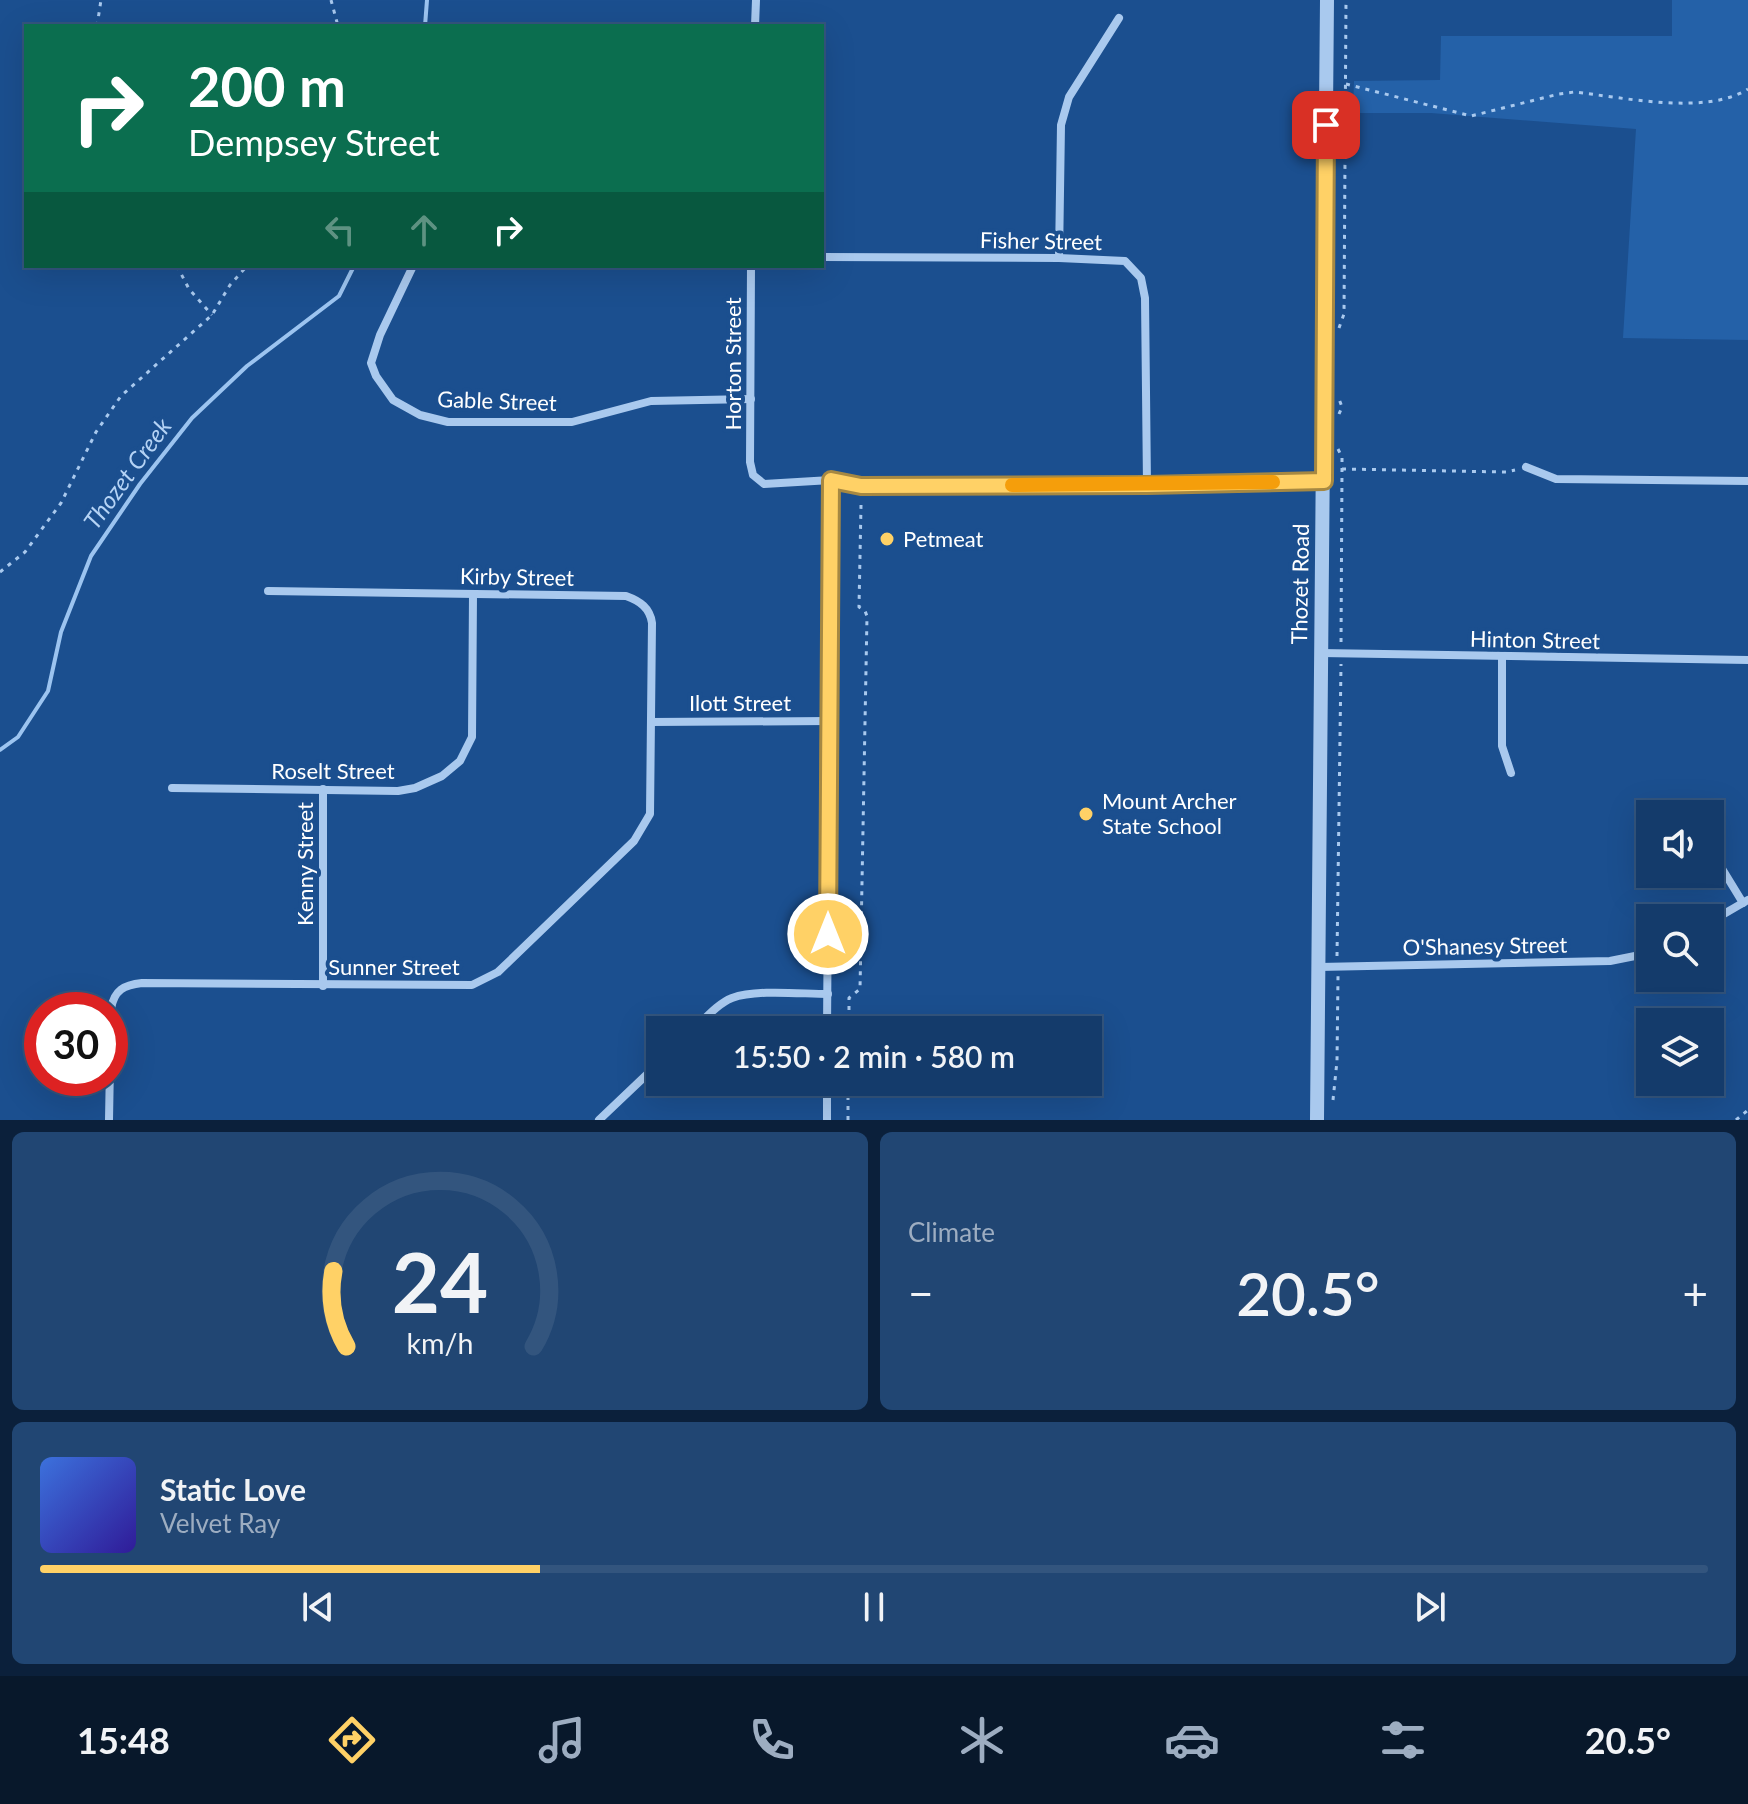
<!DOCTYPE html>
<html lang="en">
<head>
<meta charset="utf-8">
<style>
  body { margin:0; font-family:Lato,sans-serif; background:#214673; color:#f1f3f6; height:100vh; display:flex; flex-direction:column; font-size:30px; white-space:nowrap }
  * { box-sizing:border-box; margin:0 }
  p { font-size:26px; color:#9dadc1 }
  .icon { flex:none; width:44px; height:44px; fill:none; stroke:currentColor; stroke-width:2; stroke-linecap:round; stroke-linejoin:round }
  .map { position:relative; height:1120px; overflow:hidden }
  .sheet { display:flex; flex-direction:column; gap:12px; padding:12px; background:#0b203b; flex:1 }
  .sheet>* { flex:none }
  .guide { position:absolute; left:24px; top:24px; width:800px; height:244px; border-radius:0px; box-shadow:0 8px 32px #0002,0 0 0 2px #33557e; background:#0b6e4f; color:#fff; overflow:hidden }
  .buttons { position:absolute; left:1636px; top:800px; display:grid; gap:16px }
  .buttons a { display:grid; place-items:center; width:88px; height:88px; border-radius:0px; background:#143b6b; box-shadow:0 8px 32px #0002,0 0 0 2px #33557e; font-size:40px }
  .speed { position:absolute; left:24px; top:992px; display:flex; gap:16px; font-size:40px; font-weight:700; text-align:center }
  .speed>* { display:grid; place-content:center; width:104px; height:104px; border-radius:50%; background:#143b6b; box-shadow:0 8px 32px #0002,0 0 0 2px #33557e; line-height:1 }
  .speed .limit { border:12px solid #d22; background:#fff; color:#111 }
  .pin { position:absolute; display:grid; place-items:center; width:68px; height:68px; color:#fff; margin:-34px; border-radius:16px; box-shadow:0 4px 12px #0006 }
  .me { position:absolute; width:88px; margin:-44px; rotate:0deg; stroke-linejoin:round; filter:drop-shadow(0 0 6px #0008) }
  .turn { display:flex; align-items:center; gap:28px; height:168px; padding:0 32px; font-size:36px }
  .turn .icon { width:104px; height:104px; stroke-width:2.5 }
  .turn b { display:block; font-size:56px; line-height:68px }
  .lanes { display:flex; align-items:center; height:76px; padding:0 32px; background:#0003; justify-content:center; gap:40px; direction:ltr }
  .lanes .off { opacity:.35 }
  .big { font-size:60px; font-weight:600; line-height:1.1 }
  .sheet .widget { flex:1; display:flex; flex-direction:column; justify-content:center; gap:12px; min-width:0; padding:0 28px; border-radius:12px; background:#214673 }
  .sheet .dial { align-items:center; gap:0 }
  .dial svg { height:208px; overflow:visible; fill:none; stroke:#33557e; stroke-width:7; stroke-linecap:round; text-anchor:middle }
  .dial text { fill:#f1f3f6; stroke:none }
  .song { display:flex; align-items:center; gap:24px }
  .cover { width:96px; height:96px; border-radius:12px; background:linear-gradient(135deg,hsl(220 70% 55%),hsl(250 70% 35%)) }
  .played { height:8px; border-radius:4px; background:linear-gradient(90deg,#ffd166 30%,#33557e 30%) }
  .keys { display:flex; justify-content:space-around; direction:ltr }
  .heat { display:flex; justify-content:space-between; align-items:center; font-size:44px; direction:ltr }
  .sheet .tiles { flex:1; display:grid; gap:12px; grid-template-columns:1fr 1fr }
  .widget:last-child { grid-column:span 2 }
  .trip { position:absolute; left:646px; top:1016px; width:456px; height:80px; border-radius:0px; background:#143b6b; box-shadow:0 8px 32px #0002,0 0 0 2px #33557e; font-weight:600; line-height:80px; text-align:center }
  .dock { display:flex; height:128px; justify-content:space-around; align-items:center; background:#08182b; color:#9dadc1 }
  .dock .icon { width:56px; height:56px }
  .dock .on { color:#ffd166 }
  .dock b { font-size:36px; color:#f1f3f6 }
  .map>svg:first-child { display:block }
  .green { fill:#2461a8 }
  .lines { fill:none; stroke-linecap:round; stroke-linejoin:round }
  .stream { stroke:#9cc4f0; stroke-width:4 }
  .path { stroke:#a9c9ee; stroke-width:3; stroke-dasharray:4 6; stroke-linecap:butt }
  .minor { stroke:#a9c9ee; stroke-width:8 }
  .tertiary { stroke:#a9c9ee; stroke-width:14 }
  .route-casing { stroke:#a68842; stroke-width:20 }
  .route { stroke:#ffd166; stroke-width:14 }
  .slow { stroke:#f59e0b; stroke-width:14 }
  .poi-dot { fill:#ffd166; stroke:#1b4f8f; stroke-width:3 }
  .labels { text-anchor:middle; stroke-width:8; stroke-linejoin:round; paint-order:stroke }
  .street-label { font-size:22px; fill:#fff; stroke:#1b4f8f }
  .poi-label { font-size:22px; fill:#fff; stroke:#1b4f8f; text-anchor:start }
  .water-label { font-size:24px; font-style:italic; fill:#b5d3f5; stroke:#1b4f8f }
</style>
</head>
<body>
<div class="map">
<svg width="1748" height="1120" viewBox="0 0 1748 1120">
  <rect width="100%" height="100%" fill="#1b4f8f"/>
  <path class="green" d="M1672,0h76v340l-125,-2 13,-209 -205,-16h-78l1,-32 86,-1 1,-44h231z"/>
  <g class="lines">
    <g class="stream">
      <path d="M425,26l2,-26"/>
      <path d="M0,750l18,-13 30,-46 13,-59 30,-76 49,-72 52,-66 55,-52 92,-70 15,-30"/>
    </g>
    <g class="path">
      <path d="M331,0l7,26"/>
      <path d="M97,26l4,-26"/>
      <path d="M1346,84l125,32 88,-22 15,-2c48,5 132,24 174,-3"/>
      <path d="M177,266l12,23 23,26"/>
      <path d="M1339,328l5,-14 2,-314"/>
      <path d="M1339,414l3,-7 -3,-8"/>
      <path d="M1338,449l4,8v12l-1,176"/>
      <path d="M1342,469l164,3 9,-2"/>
      <path d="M0,572l25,-20 36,-49 35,-71 25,-36 91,-81 18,-30 17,-19"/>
      <path d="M1337,956l4,-292"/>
      <path d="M849,1030v-32l11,-9 7,-373 -2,-5 -6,-4 2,-102"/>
      <path d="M1333,1100l4,-39 1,-85"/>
      <path d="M848,1120v-38"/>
      <path d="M1736,1120l12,-10"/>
    </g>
    <g class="minor">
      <path d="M755,26l1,-26"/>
      <path d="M822,257l237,1 66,3 16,17 4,20 2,187"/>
      <path d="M1059,258l2,-133 8,-28 50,-79"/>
      <path d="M413,266l-33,69 -9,28 5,13 17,24 27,15 28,7h124l79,-21 100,-2"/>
      <path d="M751,266l-1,196 3,13 11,9 67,-4 30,6 463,-5"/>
      <path d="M1526,467l30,12 192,2"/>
      <path d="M1321,653l427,7"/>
      <path d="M1502,658v88l9,27"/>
      <path d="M651,722l178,-1"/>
      <path d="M172,788l226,3 17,-3 27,-12 18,-15 12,-24 1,-143"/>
      <path d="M1710,849l33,54"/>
      <path d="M1710,922l38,-22"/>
      <path d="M1319,967l291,-6 40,-8"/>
      <path d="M323,986v-197"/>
      <path d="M693,1030c12,-11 24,-26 39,-32 25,-9 69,-4 96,-4"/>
      <path d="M827,1030l4,-550"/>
      <path d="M109,1120l2,-111c3,-19 13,-24 31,-26l330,2 26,-13 136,-131 16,-27 2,-191c-2,-15 -12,-22 -26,-27l-358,-5"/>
      <path d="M599,1120l61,-58"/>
      <path d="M827,1120v-38"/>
    </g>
    <path class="tertiary" d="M1317,1120l10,-1120"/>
  </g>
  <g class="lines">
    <g class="route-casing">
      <path id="route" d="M828,934l3,-454 30,6 286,-1 177,-4 2,-356"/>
    </g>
    <use href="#route" class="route"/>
    <path class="slow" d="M1012,485l261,-3"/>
  </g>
  <g class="poi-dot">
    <circle cx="887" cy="539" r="8"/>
    <circle cx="1086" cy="814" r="8"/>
  </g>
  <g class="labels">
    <g class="street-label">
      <text transform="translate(1041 241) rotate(1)" y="8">Fisher Street</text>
      <text transform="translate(733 364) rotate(-90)" y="8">Horton Street</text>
      <text transform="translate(497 401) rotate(2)" y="8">Gable Street</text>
      <text transform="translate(517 577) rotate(1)" y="8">Kirby Street</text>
      <text transform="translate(1300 584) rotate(-89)" y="8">Thozet Road</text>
      <text transform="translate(1535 640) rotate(1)" y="8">Hinton Street</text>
      <text x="740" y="711">Ilott Street</text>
      <text x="333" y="779">Roselt Street</text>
      <text transform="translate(305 864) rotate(-90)" y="8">Kenny Street</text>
      <text transform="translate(1485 946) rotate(-1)" y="8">O'Shanesy Street</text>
      <text x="394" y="975">Sunner Street</text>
    </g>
    <g class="poi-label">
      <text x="903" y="547">Petmeat</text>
      <text x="1102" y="809">Mount Archer<tspan x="1102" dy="25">State School</tspan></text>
    </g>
    <g class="water-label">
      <text transform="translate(128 474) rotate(-54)" y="8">Thozet Creek</text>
    </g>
  </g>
</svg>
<div class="buttons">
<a><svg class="icon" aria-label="sound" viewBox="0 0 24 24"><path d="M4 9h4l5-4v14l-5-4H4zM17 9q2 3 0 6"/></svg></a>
<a><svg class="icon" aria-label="search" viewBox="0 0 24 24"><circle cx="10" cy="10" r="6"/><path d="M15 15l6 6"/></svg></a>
<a><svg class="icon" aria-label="layers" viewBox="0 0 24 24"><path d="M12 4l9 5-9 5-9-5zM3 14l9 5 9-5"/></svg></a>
</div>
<div class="speed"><div class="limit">30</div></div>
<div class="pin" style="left:1326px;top:125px;background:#d93025"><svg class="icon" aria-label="arrive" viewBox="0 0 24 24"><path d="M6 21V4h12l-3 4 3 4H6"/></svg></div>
<svg class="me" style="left:828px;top:934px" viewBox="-20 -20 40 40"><circle r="17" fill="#ffd166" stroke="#fff" stroke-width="3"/><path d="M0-11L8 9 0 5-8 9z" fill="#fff"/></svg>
<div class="trip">15:50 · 2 min · 580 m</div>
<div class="guide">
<div class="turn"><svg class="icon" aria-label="right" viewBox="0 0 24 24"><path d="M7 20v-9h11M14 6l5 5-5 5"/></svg><div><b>200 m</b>Dempsey Street</div></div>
<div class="lanes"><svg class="icon off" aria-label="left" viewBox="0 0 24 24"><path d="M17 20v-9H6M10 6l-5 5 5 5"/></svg><svg class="icon off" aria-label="ahead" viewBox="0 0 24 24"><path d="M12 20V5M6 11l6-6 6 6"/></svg><svg class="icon" aria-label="right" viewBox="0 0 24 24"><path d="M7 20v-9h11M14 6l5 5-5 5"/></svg></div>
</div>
</div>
<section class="sheet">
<div class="tiles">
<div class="widget dial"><svg viewBox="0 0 100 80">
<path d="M14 69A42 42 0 1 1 86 69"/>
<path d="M14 69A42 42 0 0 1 9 40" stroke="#ffd166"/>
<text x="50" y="56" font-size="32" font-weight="700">24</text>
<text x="50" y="72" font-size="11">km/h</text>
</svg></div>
<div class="widget"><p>Climate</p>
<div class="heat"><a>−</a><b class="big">20.5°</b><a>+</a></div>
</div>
<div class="widget">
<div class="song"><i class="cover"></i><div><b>Static Love</b><p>Velvet Ray</p></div></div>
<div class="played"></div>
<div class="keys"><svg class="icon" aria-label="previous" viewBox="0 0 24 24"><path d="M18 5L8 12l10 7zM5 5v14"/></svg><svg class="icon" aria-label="pause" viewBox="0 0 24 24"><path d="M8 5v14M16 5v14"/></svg><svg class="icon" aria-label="next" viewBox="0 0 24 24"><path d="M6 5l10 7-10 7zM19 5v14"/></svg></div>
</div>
</div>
</section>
<nav class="dock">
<b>15:48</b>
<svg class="icon on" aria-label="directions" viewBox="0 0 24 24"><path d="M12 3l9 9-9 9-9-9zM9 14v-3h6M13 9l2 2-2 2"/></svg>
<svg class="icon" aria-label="music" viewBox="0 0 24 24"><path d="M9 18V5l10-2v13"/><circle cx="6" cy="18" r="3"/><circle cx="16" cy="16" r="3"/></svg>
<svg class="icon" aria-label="phone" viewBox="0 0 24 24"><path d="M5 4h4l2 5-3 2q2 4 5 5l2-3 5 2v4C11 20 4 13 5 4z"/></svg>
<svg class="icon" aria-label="climate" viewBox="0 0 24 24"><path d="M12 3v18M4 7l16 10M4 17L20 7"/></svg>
<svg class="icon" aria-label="car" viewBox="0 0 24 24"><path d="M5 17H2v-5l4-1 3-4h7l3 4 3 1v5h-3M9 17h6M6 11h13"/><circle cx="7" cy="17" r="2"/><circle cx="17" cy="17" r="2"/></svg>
<svg class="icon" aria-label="filters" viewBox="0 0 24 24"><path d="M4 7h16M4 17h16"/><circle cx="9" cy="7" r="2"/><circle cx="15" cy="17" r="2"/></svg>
<b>20.5°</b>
</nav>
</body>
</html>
